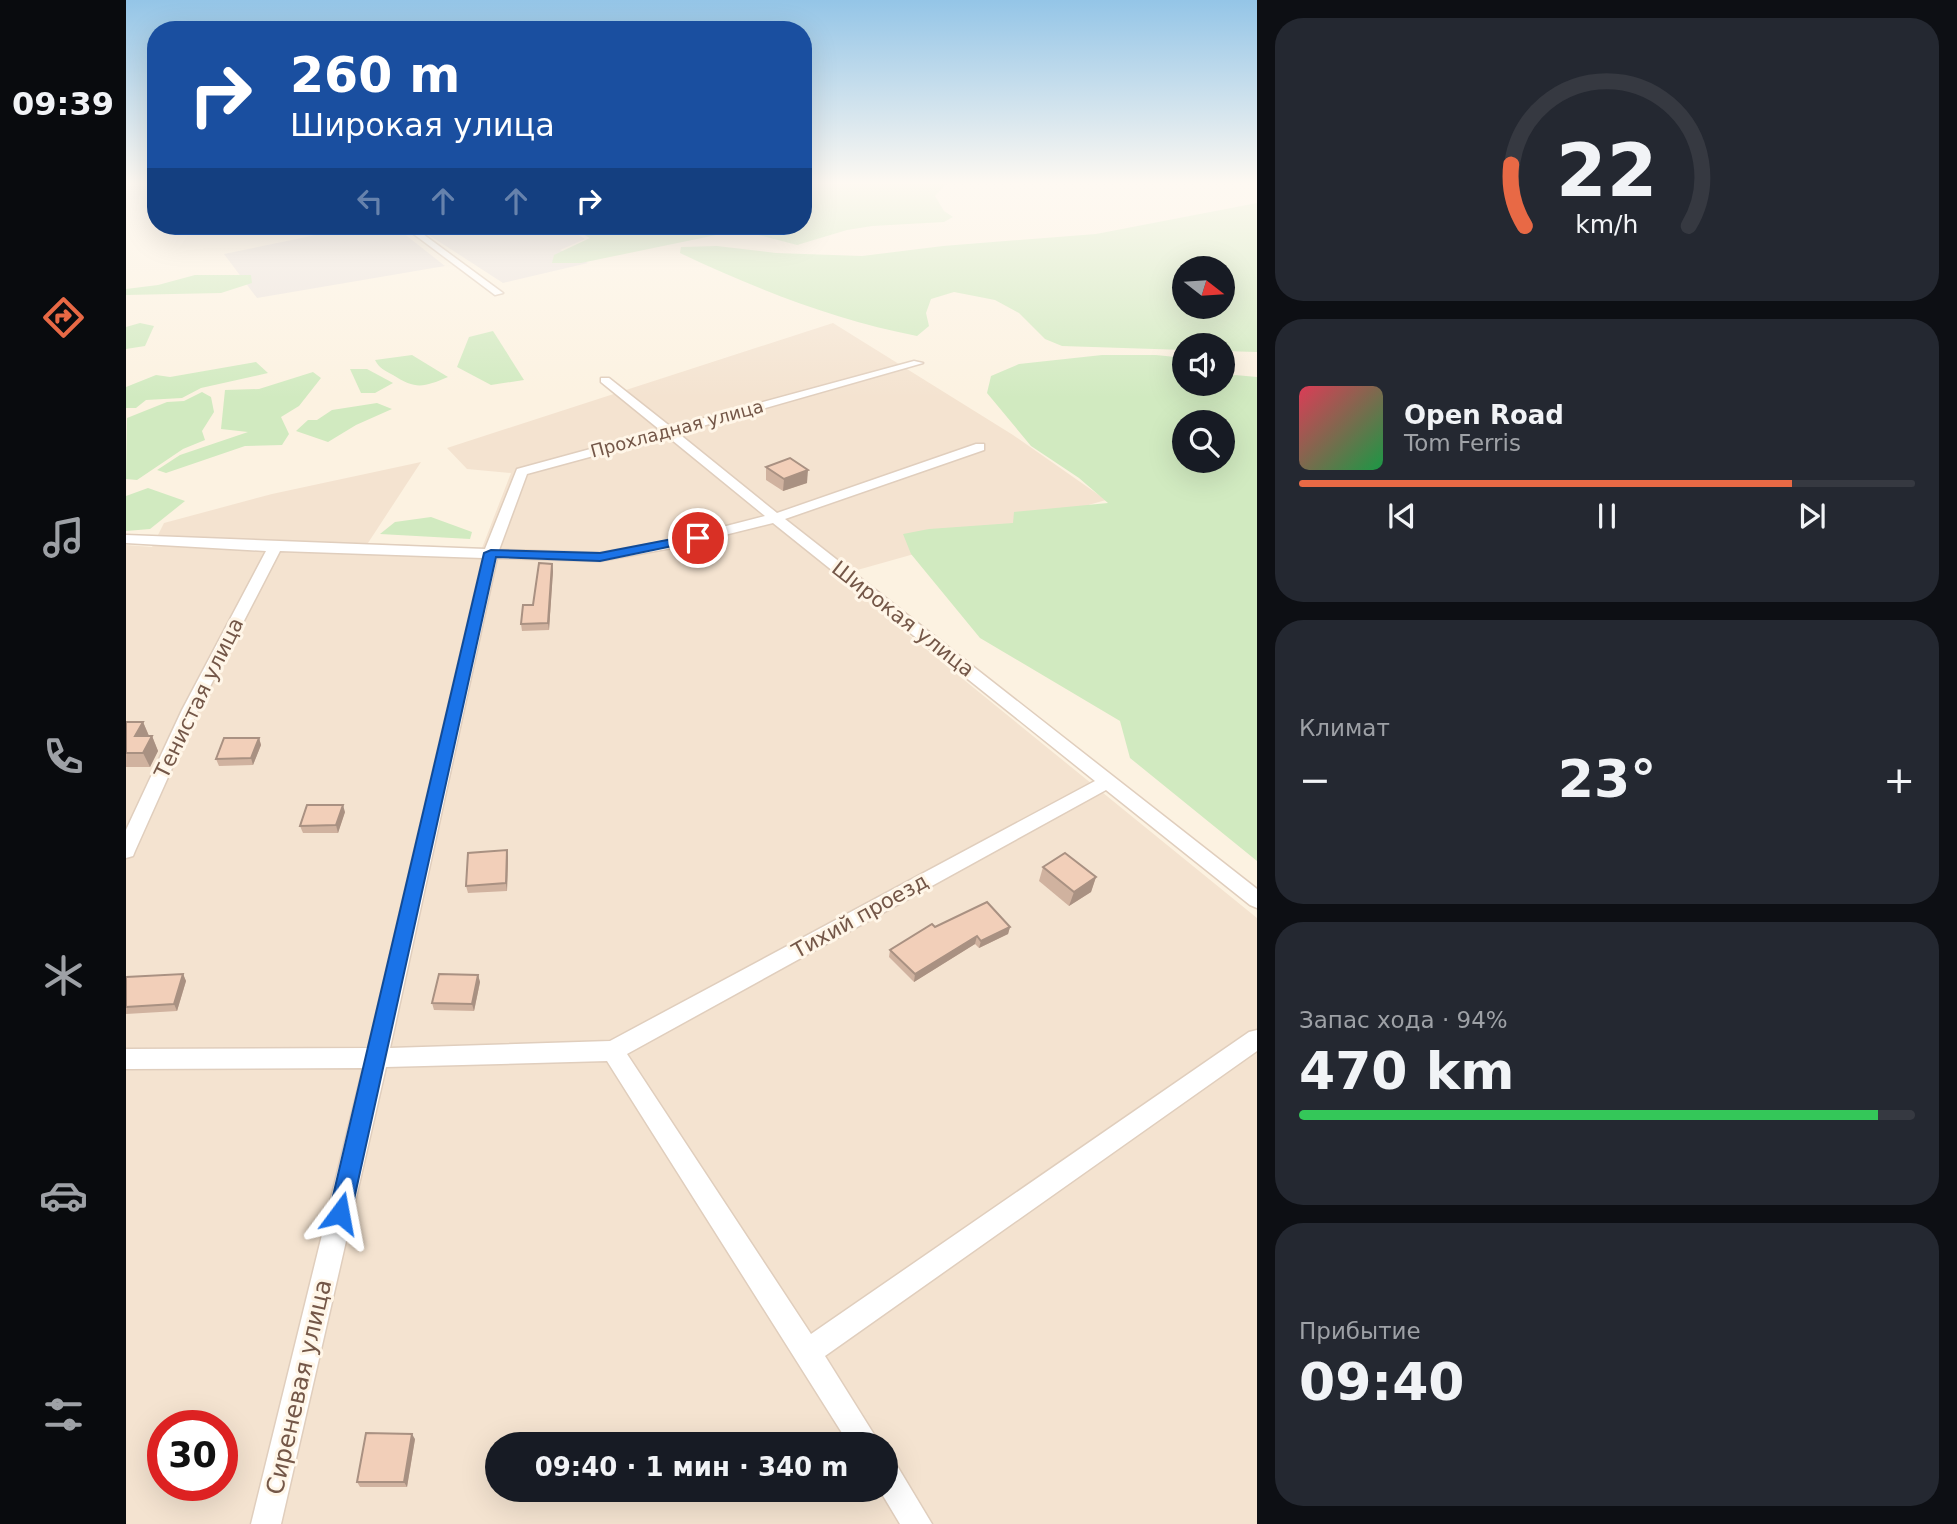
<!DOCTYPE html>
<html lang="ru">
<head>
<meta charset="utf-8">
<style>
  body { margin:0; font-family:"DejaVu Sans",sans-serif; background:#242831; color:#f1f3f6; height:100vh; display:flex; flex-direction:column; font-size:26px; white-space:nowrap }
  * { box-sizing:border-box; margin:0 }
  p { font-size:23px; color:#9ea1a6 }
  .icon { flex:none; width:38px; height:38px; fill:none; stroke:currentColor; stroke-width:2; stroke-linecap:round; stroke-linejoin:round }
  .map { position:relative; flex:1; overflow:hidden }
  .panel { display:flex; flex-direction:column; gap:18px; padding:18px; background:#0d0f14; width:700px }
  .panel>* { flex:none }
  .guide { position:absolute; left:21px; top:21px; width:665px; height:214px; border-radius:28px; box-shadow:0 7px 28px #0002; background:#1a4fa0; color:#fff; overflow:hidden }
  .needle { width:46px; rotate:107deg }
  .fabs { position:absolute; left:1046px; top:256px; display:grid; gap:14px }
  .fabs a { display:grid; place-items:center; width:63px; height:63px; border-radius:50%; background:#171b24; box-shadow:0 7px 28px #0002; font-size:35px }
  .speed { position:absolute; left:21px; top:1410px; display:flex; gap:14px; font-size:35px; font-weight:700; text-align:center }
  .speed>* { display:grid; place-content:center; width:91px; height:91px; border-radius:50%; background:#171b24; box-shadow:0 7px 28px #0002; line-height:1 }
  .speed .limit { border:10px solid #d22; background:#fff; color:#111 }
  .pin { position:absolute; display:grid; place-items:center; width:60px; height:60px; color:#fff; margin:-30px; border:4px solid #fff; border-radius:50%; box-shadow:0 2px 7px #0007 }
  .me { position:absolute; width:77px; margin:-38px; rotate:13deg; stroke-linejoin:round; filter:drop-shadow(0 0 5px #0008) }
  .turn { display:flex; align-items:center; gap:24px; height:147px; padding:0 28px; font-size:32px }
  .turn .icon { width:91px; height:91px; stroke-width:2.5 }
  .turn b { display:block; font-size:49px; line-height:60px }
  .lanes { display:flex; align-items:center; height:66px; padding:0 28px; background:#0003; justify-content:center; gap:35px; direction:ltr }
  .lanes .off { opacity:.35 }
  .big { font-size:52px; font-weight:700; line-height:1.1 }
  .panel .card { flex:1; display:flex; flex-direction:column; justify-content:center; gap:10px; min-width:0; padding:0 24px; border-radius:28px; background:#242831 }
  .panel .dial { align-items:center; gap:0 }
  .dial svg { height:182px; overflow:visible; fill:none; stroke:#363941; stroke-width:7; stroke-linecap:round; text-anchor:middle }
  .dial text { fill:#f1f3f6; stroke:none }
  .song { display:flex; align-items:center; gap:21px }
  .cover { width:84px; height:84px; border-radius:10px; background:linear-gradient(135deg,hsl(350 70% 55%),hsl(140 70% 35%)) }
  .played { height:7px; border-radius:4px; background:linear-gradient(90deg,#e86945 80%,#363941 80%) }
  .keys { display:flex; justify-content:space-around; direction:ltr }
  .heat { display:flex; justify-content:space-between; align-items:center; font-size:38px; direction:ltr }
  .charge { height:10px; border-radius:5px; background:linear-gradient(90deg,#34c759 94%,#363941 0) }
  .trip { position:absolute; left:359px; top:1432px; width:413px; height:70px; border-radius:35px; background:#171b24; box-shadow:0 7px 28px #0002; font-weight:700; line-height:70px; text-align:center }
  main { display:flex; flex:1; min-height:0 }
  .dock { display:flex; flex-direction:column; width:126px; justify-content:space-around; align-items:center; background:#090b0e; color:#9ea1a6 }
  .dock .icon { width:49px; height:49px }
  .dock .selected { color:#e86945 }
  .dock b { font-size:32px; color:#f1f3f6 }
  .map>svg:first-child { display:block }
  .residential { fill:#f4e3d0; fill-rule:evenodd }
  .industrial { fill:#ebe3dd }
  .green { fill:#d1eac0; fill-rule:evenodd }
  .lines { fill:none; stroke-linecap:round; stroke-linejoin:round }
  .street-casing { stroke:#e0cebd; stroke-width:3 }
  .street { fill:#fff; fill-rule:evenodd }
  .wall { fill:#d0b29f }
  .shaded-wall { fill:#a99182 }
  .building { fill:#f2cfb9; stroke:#a99182; stroke-width:2 }
  .route { fill:#1a73e8; stroke:#114b97; stroke-width:2 }
  .labels { text-anchor:middle; stroke-width:6; stroke-linejoin:round; paint-order:stroke }
  .far-street-label { font-size:18px; fill:#745748; stroke:#fff6e8 }
  .street-label { font-size:21px; fill:#745748; stroke:#fff6e8 }
  .near-street-label { font-size:24px; fill:#745748; stroke:#fff6e8 }
</style>
</head>
<body>
<main>
<nav class="dock">
<b>09:39</b>
<svg class="icon selected" aria-label="directions" viewBox="0 0 24 24"><path d="M12 3l9 9-9 9-9-9zM9 14v-3h6M13 9l2 2-2 2"/></svg>
<svg class="icon" aria-label="music" viewBox="0 0 24 24"><path d="M9 18V5l10-2v13"/><circle cx="6" cy="18" r="3"/><circle cx="16" cy="16" r="3"/></svg>
<svg class="icon" aria-label="phone" viewBox="0 0 24 24"><path d="M5 4h4l2 5-3 2q2 4 5 5l2-3 5 2v4C11 20 4 13 5 4z"/></svg>
<svg class="icon" aria-label="climate" viewBox="0 0 24 24"><path d="M12 3v18M4 7l16 10M4 17L20 7"/></svg>
<svg class="icon" aria-label="car" viewBox="0 0 24 24"><path d="M5 17H2v-5l4-1 3-4h7l3 4 3 1v5h-3M9 17h6M6 11h13"/><circle cx="7" cy="17" r="2"/><circle cx="17" cy="17" r="2"/></svg>
<svg class="icon" aria-label="filters" viewBox="0 0 24 24"><path d="M4 7h16M4 17h16"/><circle cx="9" cy="7" r="2"/><circle cx="15" cy="17" r="2"/></svg>
</nav>
<div class="map">
<svg width="1131" height="1524" viewBox="0 0 1131 1524">
  <rect width="100%" height="100%" fill="#fcf2e1"/>
  <path class="residential" d="M707,323l180,112 93,65 -270,76 421,342v606h-1131v-979l26,2 12,-24 108,-29 149,-32 -53,81 114,5 29,-75 -44,-4 -20,-21zM37,1426h59v60h-59zM371,1444h389v45h-389z"/>
  <g class="industrial">
    <path d="M0,184h30v15l-30,1z"/>
    <path d="M234,226l38,3 47,37 -188,32 -33,-44z"/>
    <path d="M289,226h148l22,13 -25,11 28,13 -85,20z"/>
  </g>
  <g class="green">
    <path d="M677,184h143l-11,12 9,15 9,6 -9,5 -72,4 -25,4 -50,15 -46,-12 -30,1 -140,29h-29l2,-8 36,-17 -23,-12h236z"/>
    <path d="M1131,203v149l-34,-1v-6h-38v5l-123,-4 -17,-7 -26,-26 -24,-13 -41,-8 -23,7 -5,14 3,13 -12,10c-82,-16 -161,-47 -237,-83l1,-6 36,-1 59,7 86,3 81,-10 153,-12zM1059,268h38v38h-38z"/>
    <path d="M69,275h56l1,8 -31,10 -95,2v-6l32,-4z"/>
    <path d="M14,323l14,3 -9,20 -19,3v-22z"/>
    <path d="M367,331l31,49 -33,5 -34,-18 12,-30z"/>
    <path d="M286,355l36,22c-24,10 -32,13 -55,-2 -8,-4 -14,-7 -18,-15z"/>
    <path d="M976,355h54l29,3v25h38v-6l12,-2 22,2v484l-127,-103 -10,-37 -140,-83 -69,-84 -8,-20 26,-5 84,-6 1,-11 94,-9 -29,-25 -48,-32 -44,-53 4,-17 28,-12zM1059,422h38v38h-38z"/>
    <path d="M130,362l12,11 -67,15 -19,10 -36,2 -10,8h-10v-21l30,-12 14,2z"/>
    <path d="M224,369h17l26,14 -18,10h-14z"/>
    <path d="M187,372l8,6 -22,28 -18,11 8,17 -7,11 -37,1 -79,27 -9,-3 23,-15 68,-23 -27,-3 4,-39 34,-1z"/>
    <path d="M76,392l9,5 3,15 -12,19 3,9 -22,9 -46,31 -11,-1 1,-61 40,-16 17,-1z"/>
    <path d="M251,403l15,6 -36,16 -28,17 -32,-11 12,-11h9l15,-10z"/>
    <path d="M22,488l37,13 -35,28 -24,2v-35z"/>
    <path d="M305,517l41,15 -2,7 -90,-5 15,-12z"/>
  </g>
  <g class="lines">
    <g class="street-casing">
      <g id="street">
        <path d="M277,226h9l91,67 -8,2z"/>
        <path d="M788,361l9,2 -245,70 99,80 199,-69h8v6l-199,69 472,370v19l-7,-3 -144,-115 -479,264 184,280 438,-302 8,-2v21l-432,305 55,88h-31l-242,-383 -221,6 -105,457h-30l112,-456 -237,1v-20l242,-1 115,-490 -203,-7 -82,159 -63,141 -2,5 -7,2v-28l56,-120 84,-159 -140,-8v-8l359,14 32,-80 143,-39 -59,-48v-4h8l62,49zM541,436l98,80 -93,24 -72,13 -101,-3 28,-76zM647,523l322,258 -485,260 -220,7 107,-490 103,3 72,-13z"/>
        <path d="M760,1459l10,5 36,60h-32l-21,-35h7z"/>
      </g>
    </g>
    <use href="#street" class="street"/>
  </g>
  <g class="wall">
    <path d="M640,467l41,16 -24,8 -17,-11z"/>
    <path d="M426,564l1,7 -4,59 -27,1 -1,-7 12,-19z"/>
    <path d="M0,722h17l6,14h3l6,15 -8,16h-24z"/>
    <path d="M133,738l2,7 -8,20 -34,1 -3,-7z"/>
    <path d="M219,812l-7,21h-35l-3,-7z"/>
    <path d="M381,850l1,7 -1,34 -39,2 -2,-7z"/>
    <path d="M917,867l53,10 -5,15 -22,14 -30,-25z"/>
    <path d="M884,927l-2,7 -29,14 -4,-4 -61,38 -25,-25 1,-7z"/>
    <path d="M57,974l3,7 -9,30 -51,3v-37z"/>
    <path d="M352,975l2,7 -6,29 -40,-1 -2,-7z"/>
    <path d="M289,1439l-8,48h-47l-3,-5z"/>
  </g>
  <g class="shaded-wall">
    <path d="M682,470l-1,13 -24,8 1,-12z"/>
    <path d="M426,564l1,7 -4,59 -1,-7z"/>
    <path d="M17,722l6,14h-14z"/>
    <path d="M26,736l6,15 -8,16 -7,-14z"/>
    <path d="M133,738l2,7 -8,20 -2,-7z"/>
    <path d="M217,805l2,7 -7,21 -2,-8z"/>
    <path d="M381,850l1,7 -1,34 -1,-8z"/>
    <path d="M970,877l-5,15 -22,14 5,-14z"/>
    <path d="M884,927l-2,7 -29,14 2,-7z"/>
    <path d="M851,936l-2,8 -61,38 1,-8z"/>
    <path d="M57,974l3,7 -9,30 -3,-7z"/>
    <path d="M352,975l2,7 -6,29 -2,-7z"/>
    <path d="M286,1434l3,5 -8,48 -3,-5z"/>
  </g>
  <g class="building">
    <path d="M664,458l18,12 -24,9 -18,-12z"/>
    <path d="M413,563l13,1 -4,59 -27,1 2,-19h10z"/>
    <path d="M0,722h17l-8,14h17l-9,17h-17z"/>
    <path d="M98,738h35l-8,20 -35,1z"/>
    <path d="M181,805h36l-7,20 -36,1z"/>
    <path d="M381,850l-1,33 -40,3 2,-33z"/>
    <path d="M939,853l31,24 -22,15 -31,-25z"/>
    <path d="M861,902l23,25 -29,14 -4,-5 -62,38 -25,-24 42,-26 3,3z"/>
    <path d="M57,974l-9,30 -48,3v-30z"/>
    <path d="M313,974l39,1 -6,29 -40,-1z"/>
    <path d="M240,1433l46,1 -8,48h-47z"/>
  </g>
  <linearGradient id="sky" x2="0" y2="1"><stop stop-color="#94c5e7"/><stop offset="0.46" stop-color="#fef9f2"/><stop offset="1" stop-color="#fef9f2" stop-opacity="0"/></linearGradient>
  <rect width="1131" height="398" fill="url(#sky)"/>
  <path class="route" d="M572,534l4,1v5l-102,21 -104,-4 -145,656 -3,8 -8,3 -8,-3 -3,-8 155,-660 7,-3 109,3z"/>
  <g class="labels">
    <g class="far-street-label">
      <text transform="translate(551 429) rotate(-15)" y="6">Прохладная улица</text>
    </g>
    <g class="street-label">
      <text transform="translate(777 619) rotate(38)" y="7">Широкая улица</text>
      <text transform="translate(73 698) rotate(-64)" y="7">Тенистая улица</text>
      <text transform="translate(734 916) rotate(-29)" y="7">Тихий проезд</text>
    </g>
    <g class="near-street-label">
      <text transform="translate(173 1387) rotate(-77)" y="8">Сиреневая улица</text>
    </g>
  </g>
</svg>
<div class="fabs">
<a><svg class="needle" viewBox="-14 -14 28 28"><path d="M0-13l5 13h-10z" fill="#e53935"/><path d="M0 13l5-13h-10z" fill="#9ea1a6"/></svg></a>
<a><svg class="icon" aria-label="sound" viewBox="0 0 24 24"><path d="M4 9h4l5-4v14l-5-4H4zM17 9q2 3 0 6"/></svg></a>
<a><svg class="icon" aria-label="search" viewBox="0 0 24 24"><circle cx="10" cy="10" r="6"/><path d="M15 15l6 6"/></svg></a>
</div>
<div class="speed"><div class="limit">30</div></div>
<div class="pin" style="left:572px;top:538px;background:#d93025"><svg class="icon" aria-label="arrive" viewBox="0 0 24 24"><path d="M6 21V4h12l-3 4 3 4H6"/></svg></div>
<svg class="me" style="left:214px;top:1213px" viewBox="-20 -20 40 40"><path d="M0-17L14 15 0 8-14 15z" fill="#1a73e8" stroke="#fff" stroke-width="4"/></svg>
<div class="trip">09:40 · 1 мин · 340 m</div>
<div class="guide">
<div class="turn"><svg class="icon" aria-label="right" viewBox="0 0 24 24"><path d="M7 20v-9h11M14 6l5 5-5 5"/></svg><div><b>260 m</b>Широкая улица</div></div>
<div class="lanes"><svg class="icon off" aria-label="left" viewBox="0 0 24 24"><path d="M17 20v-9H6M10 6l-5 5 5 5"/></svg><svg class="icon off" aria-label="ahead" viewBox="0 0 24 24"><path d="M12 20V5M6 11l6-6 6 6"/></svg><svg class="icon off" aria-label="ahead" viewBox="0 0 24 24"><path d="M12 20V5M6 11l6-6 6 6"/></svg><svg class="icon" aria-label="right" viewBox="0 0 24 24"><path d="M7 20v-9h11M14 6l5 5-5 5"/></svg></div>
</div>
</div>
<section class="panel">
<div class="card dial"><svg viewBox="0 0 100 80">
<path d="M14 69A42 42 0 1 1 86 69"/>
<path d="M14 69A42 42 0 0 1 8 42" stroke="#e86945"/>
<text x="50" y="56" font-size="32" font-weight="700">22</text>
<text x="50" y="72" font-size="11">km/h</text>
</svg></div>
<div class="card">
<div class="song"><i class="cover"></i><div><b>Open Road</b><p>Tom Ferris</p></div></div>
<div class="played"></div>
<div class="keys"><svg class="icon" aria-label="previous" viewBox="0 0 24 24"><path d="M18 5L8 12l10 7zM5 5v14"/></svg><svg class="icon" aria-label="pause" viewBox="0 0 24 24"><path d="M8 5v14M16 5v14"/></svg><svg class="icon" aria-label="next" viewBox="0 0 24 24"><path d="M6 5l10 7-10 7zM19 5v14"/></svg></div>
</div>
<div class="card"><p>Климат</p>
<div class="heat"><a>−</a><b class="big">23°</b><a>+</a></div>
</div>
<div class="card"><p>Запас хода · 94%</p><b class="big">470 km</b><div class="charge"></div></div>
<div class="card"><p>Прибытие</p><b class="big">09:40</b></div>
</section>
</main>
</body>
</html>
